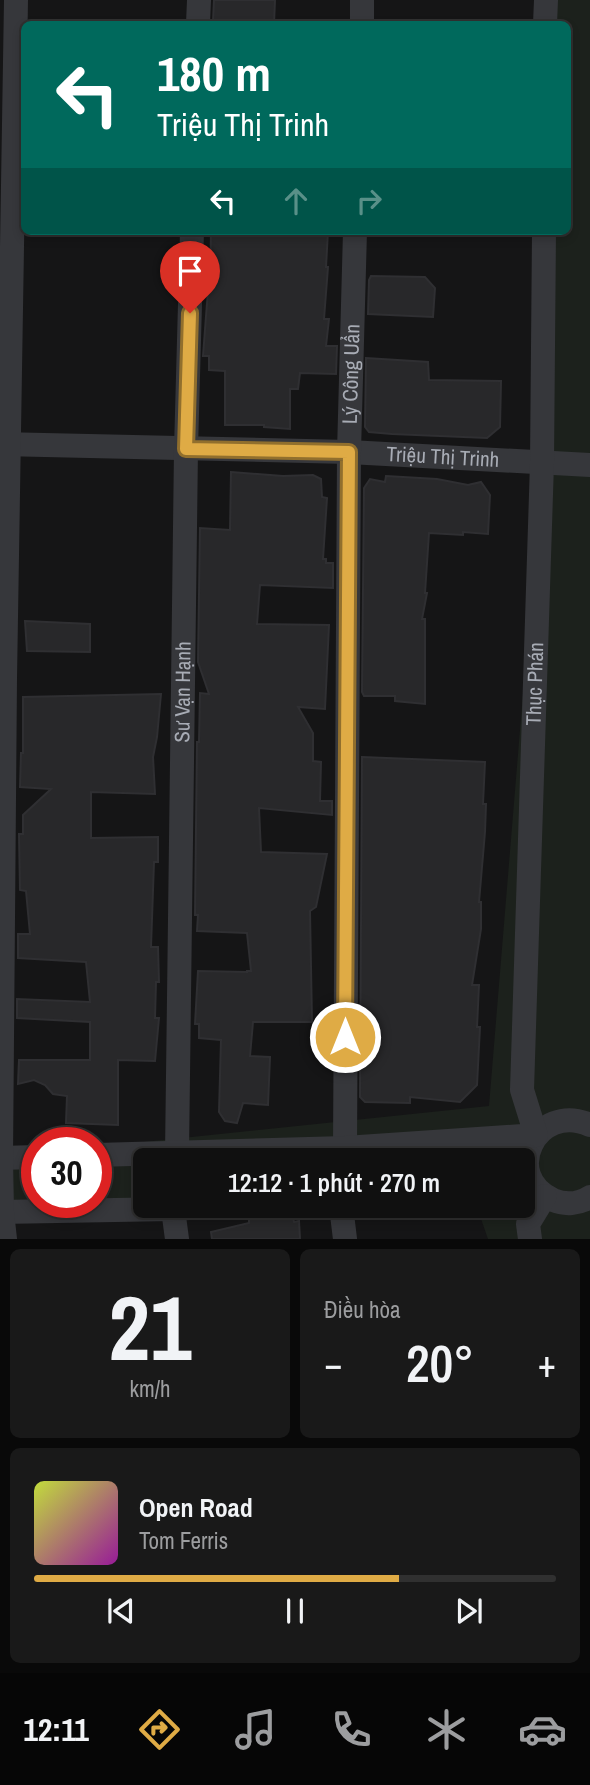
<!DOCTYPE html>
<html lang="vi">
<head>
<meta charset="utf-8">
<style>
  body { margin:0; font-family:"Archivo Narrow",sans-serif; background:#191919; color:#f1f3f6; height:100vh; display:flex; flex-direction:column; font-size:26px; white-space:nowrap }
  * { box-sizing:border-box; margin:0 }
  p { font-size:23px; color:#9c9d9f }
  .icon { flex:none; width:38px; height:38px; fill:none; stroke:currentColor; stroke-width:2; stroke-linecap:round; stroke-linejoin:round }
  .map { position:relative; height:1239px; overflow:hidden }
  .panel { display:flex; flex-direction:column; gap:10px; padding:10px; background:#090909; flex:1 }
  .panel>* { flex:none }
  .hud { position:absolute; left:21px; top:21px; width:550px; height:214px; border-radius:10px; box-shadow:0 4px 10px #0003,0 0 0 2px #303030; background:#00695c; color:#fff; overflow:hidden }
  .speed { position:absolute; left:21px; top:1127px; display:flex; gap:14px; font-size:35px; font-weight:700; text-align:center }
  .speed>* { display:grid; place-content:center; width:91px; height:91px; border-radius:50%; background:#101010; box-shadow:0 4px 10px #0003,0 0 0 2px #303030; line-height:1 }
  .speed .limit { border:10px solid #d22; background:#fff; color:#111 }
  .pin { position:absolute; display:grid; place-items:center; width:60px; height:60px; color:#fff; margin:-72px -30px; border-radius:50% 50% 50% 0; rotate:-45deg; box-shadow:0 0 7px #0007 }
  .pin .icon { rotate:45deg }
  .me { position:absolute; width:77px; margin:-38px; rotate:0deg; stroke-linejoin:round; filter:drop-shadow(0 0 5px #0008) }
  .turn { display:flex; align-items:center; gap:24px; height:147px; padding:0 21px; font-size:32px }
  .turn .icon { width:91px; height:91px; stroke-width:2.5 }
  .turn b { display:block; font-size:49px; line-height:60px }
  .lanes { display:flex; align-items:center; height:66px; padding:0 21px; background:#0003; justify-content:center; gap:35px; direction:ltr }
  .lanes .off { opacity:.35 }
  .big { font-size:52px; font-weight:600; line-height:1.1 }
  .panel .tile { flex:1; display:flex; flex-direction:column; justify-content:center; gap:10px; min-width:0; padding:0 24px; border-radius:10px; background:#191919 }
  .panel .dial { align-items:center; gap:0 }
  .dial b { font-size:91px; line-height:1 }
  .song { display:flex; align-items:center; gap:21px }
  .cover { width:84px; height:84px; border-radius:10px; background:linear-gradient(135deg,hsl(70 70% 55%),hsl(300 70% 35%)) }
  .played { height:7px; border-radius:4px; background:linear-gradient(90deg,#dfab45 70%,#303030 70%) }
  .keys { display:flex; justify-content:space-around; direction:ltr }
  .heat { display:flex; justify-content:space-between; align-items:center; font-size:38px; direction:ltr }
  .panel .tiles { flex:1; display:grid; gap:10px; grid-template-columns:1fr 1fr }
  .tile:last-child { grid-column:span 2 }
  .trip { position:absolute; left:133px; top:1148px; width:402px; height:70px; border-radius:10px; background:#101010; box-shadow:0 4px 10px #0003,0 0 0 2px #303030; font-weight:600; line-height:70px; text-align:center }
  .dock { display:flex; height:112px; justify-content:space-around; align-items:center; background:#060606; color:#9c9d9f }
  .dock .icon { width:49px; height:49px }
  .dock .active { color:#dfab45 }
  .dock b { font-size:32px; color:#f1f3f6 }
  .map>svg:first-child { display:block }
  .green { fill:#1c211c; fill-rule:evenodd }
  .building { fill:#28282a; stroke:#2f2f32; stroke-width:2 }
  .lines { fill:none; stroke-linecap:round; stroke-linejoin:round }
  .street { stroke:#36373b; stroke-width:24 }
  .route-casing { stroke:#916f2d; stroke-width:18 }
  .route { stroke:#dfab45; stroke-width:12 }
  .labels { text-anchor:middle; stroke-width:7; stroke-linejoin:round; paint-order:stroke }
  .street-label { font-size:21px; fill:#a8acb5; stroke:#101011 }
</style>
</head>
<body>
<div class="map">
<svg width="590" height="1239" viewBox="0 0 590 1239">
  <rect width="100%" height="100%" fill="#151516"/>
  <path class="green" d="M546,0h44v1239h-102l-9,-26 -477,-1 -1,-54 36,-4v48h59v-55l393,-41 53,-643 2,-232h23v-207h-22zM145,1160h378v46h-378z"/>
  <g class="building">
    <path d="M214,0h61l-1,24h-57v-3h-4z"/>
    <path d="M211,231h117l-2,36h2l-4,52h5l-3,27h11l-1,28 -36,-1 -2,16h-8v40l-26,-2v-2h-39v-54l-16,-1v-14h-6l5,-66h2z"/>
    <path d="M371,276l54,1 10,11 -2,29 -65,-3 1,-34z"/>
    <path d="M366,358l62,4 1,18 72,1 -1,46 -13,11 -95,-4 -23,-2 -4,-5z"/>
    <path d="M231,472l52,4 30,-1 8,4 1,18 5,1 -4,61h3v4h7v25l-73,-3 -3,39 72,1 -4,84 -27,-2 15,26v28l8,1 -1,39h12v14l-73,-7 2,44 66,2 -11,53 -6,4 2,111h-59l-3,34 20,1 -2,48 -25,-2 -6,20 -12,-2 -6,-9 2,-72 -22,-2v-14h-4l3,-53 49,1v-1h4l-4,-38 -50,-2 1,-16h-3l2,-173h2l1,-49 9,1 -11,-32 2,-134 30,2z"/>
    <path d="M386,476l51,3 31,6 13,-3 9,13 -2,39 -25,-2v3l-34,-2 -4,60h2l-5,26h3v85l-30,-3v-5h-31l-2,-4 2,-204 6,-9 15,3z"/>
    <path d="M25,621l65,3v28l-63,-1z"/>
    <path d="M161,694l-4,43 -4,20 2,37 -64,-2v46l67,-1v25h-4l-3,85h7l1,35h-3l-1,36h4l-4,43 -37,-1v65l-52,-2 1,-27 -14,-2 -8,-9 -11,-5 -16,4 1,-24h71v-38l-73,-4v-19l73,3 -4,-40 -68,-4v-24h12l-4,-43 -6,-1 -1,-56h4v-19l28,-26 -31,-2 1,-34h2v-56z"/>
    <path d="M362,757l123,5 -2,42h3l-1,28 -6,70h2v27l-9,56h7l-2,42h3l-3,58 -17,17 -50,-5v6l-45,-1 -5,-5z"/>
    <path d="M292,1215l2,7 5,-1 1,18h-88l-1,-7 38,-9v-4z"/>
  </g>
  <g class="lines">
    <g class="street">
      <path d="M198,24l1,-24"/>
      <path d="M362,24v-24"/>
      <path d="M545,24l1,-24"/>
      <path id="s1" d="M0,444l349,8 241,13"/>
      <path d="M590,1125c-54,-24 -90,51 -37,75 12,5 26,4 37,-3"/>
      <path id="s2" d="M345,1148l4,-696 6,-221"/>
      <path id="s3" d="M177,1154l9,-705 6,-218"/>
      <path id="s4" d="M96,1155l249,-7 191,-13 -14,-45 20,-627 2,-232"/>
      <path d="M0,1158l37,-1"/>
      <path d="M341,1206l4,33"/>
      <path d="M173,1209l4,30"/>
      <path d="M0,1212l173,-3 48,-3"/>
      <path d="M5,1239l-3,-27 -1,-54 4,-479 11,-679"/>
      <path d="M530,1239l-2,-15 17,-28"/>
    </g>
  </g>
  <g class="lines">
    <g class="route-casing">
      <path id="route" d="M190,313l-4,136 163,3 -4,585"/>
    </g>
    <use href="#route" class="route"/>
  </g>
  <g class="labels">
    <g class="street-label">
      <text dy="7" stroke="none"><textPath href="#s2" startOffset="774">Lý Công Uẩn</textPath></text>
      <text dy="7" stroke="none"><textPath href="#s1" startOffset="443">Triệu Thị Trinh</textPath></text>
      <text dy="7" stroke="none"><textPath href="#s4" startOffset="894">Thục Phán</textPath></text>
      <text dy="7" stroke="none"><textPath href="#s3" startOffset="462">Sư Vạn Hạnh</textPath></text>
    </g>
  </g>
</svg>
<div class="speed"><div class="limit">30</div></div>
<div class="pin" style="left:190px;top:313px;background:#d93025"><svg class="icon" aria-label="arrive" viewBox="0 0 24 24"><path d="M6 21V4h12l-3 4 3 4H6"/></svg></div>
<svg class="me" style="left:345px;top:1037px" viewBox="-20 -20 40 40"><circle r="17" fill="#dfab45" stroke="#fff" stroke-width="3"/><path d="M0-11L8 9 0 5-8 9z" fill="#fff"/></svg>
<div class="trip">12:12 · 1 phút · 270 m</div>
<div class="hud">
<div class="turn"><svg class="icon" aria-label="left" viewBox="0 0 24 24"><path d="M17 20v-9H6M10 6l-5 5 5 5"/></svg><div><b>180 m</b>Triệu Thị Trinh</div></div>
<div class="lanes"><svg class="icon" aria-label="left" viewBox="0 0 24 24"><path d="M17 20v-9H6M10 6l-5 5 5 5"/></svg><svg class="icon off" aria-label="ahead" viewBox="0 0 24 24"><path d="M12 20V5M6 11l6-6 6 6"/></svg><svg class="icon off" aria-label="right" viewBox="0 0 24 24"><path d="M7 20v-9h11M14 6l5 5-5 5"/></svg></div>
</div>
</div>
<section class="panel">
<div class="tiles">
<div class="tile dial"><b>21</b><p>km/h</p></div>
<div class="tile"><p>Điều hòa</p>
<div class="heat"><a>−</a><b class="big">20°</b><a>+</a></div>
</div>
<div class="tile">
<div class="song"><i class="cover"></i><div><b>Open Road</b><p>Tom Ferris</p></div></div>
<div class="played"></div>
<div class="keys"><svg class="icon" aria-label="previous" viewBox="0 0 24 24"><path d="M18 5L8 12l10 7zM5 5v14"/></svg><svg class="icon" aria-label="pause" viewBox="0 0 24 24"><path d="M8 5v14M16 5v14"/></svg><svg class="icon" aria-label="next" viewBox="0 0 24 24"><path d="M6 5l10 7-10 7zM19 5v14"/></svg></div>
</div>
</div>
</section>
<nav class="dock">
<b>12:11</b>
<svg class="icon active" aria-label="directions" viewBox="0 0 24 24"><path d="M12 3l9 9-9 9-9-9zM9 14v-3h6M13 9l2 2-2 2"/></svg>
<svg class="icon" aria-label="music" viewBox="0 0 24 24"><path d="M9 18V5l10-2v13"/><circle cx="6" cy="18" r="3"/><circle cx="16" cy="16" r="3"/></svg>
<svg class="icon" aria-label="phone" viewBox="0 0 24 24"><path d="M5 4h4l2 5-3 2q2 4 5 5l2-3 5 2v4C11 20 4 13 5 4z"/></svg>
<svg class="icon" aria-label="climate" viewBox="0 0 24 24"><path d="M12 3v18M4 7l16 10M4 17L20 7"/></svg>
<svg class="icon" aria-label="car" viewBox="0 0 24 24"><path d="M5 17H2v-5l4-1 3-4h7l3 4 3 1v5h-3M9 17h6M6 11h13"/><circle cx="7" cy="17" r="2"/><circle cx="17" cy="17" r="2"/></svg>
</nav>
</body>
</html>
